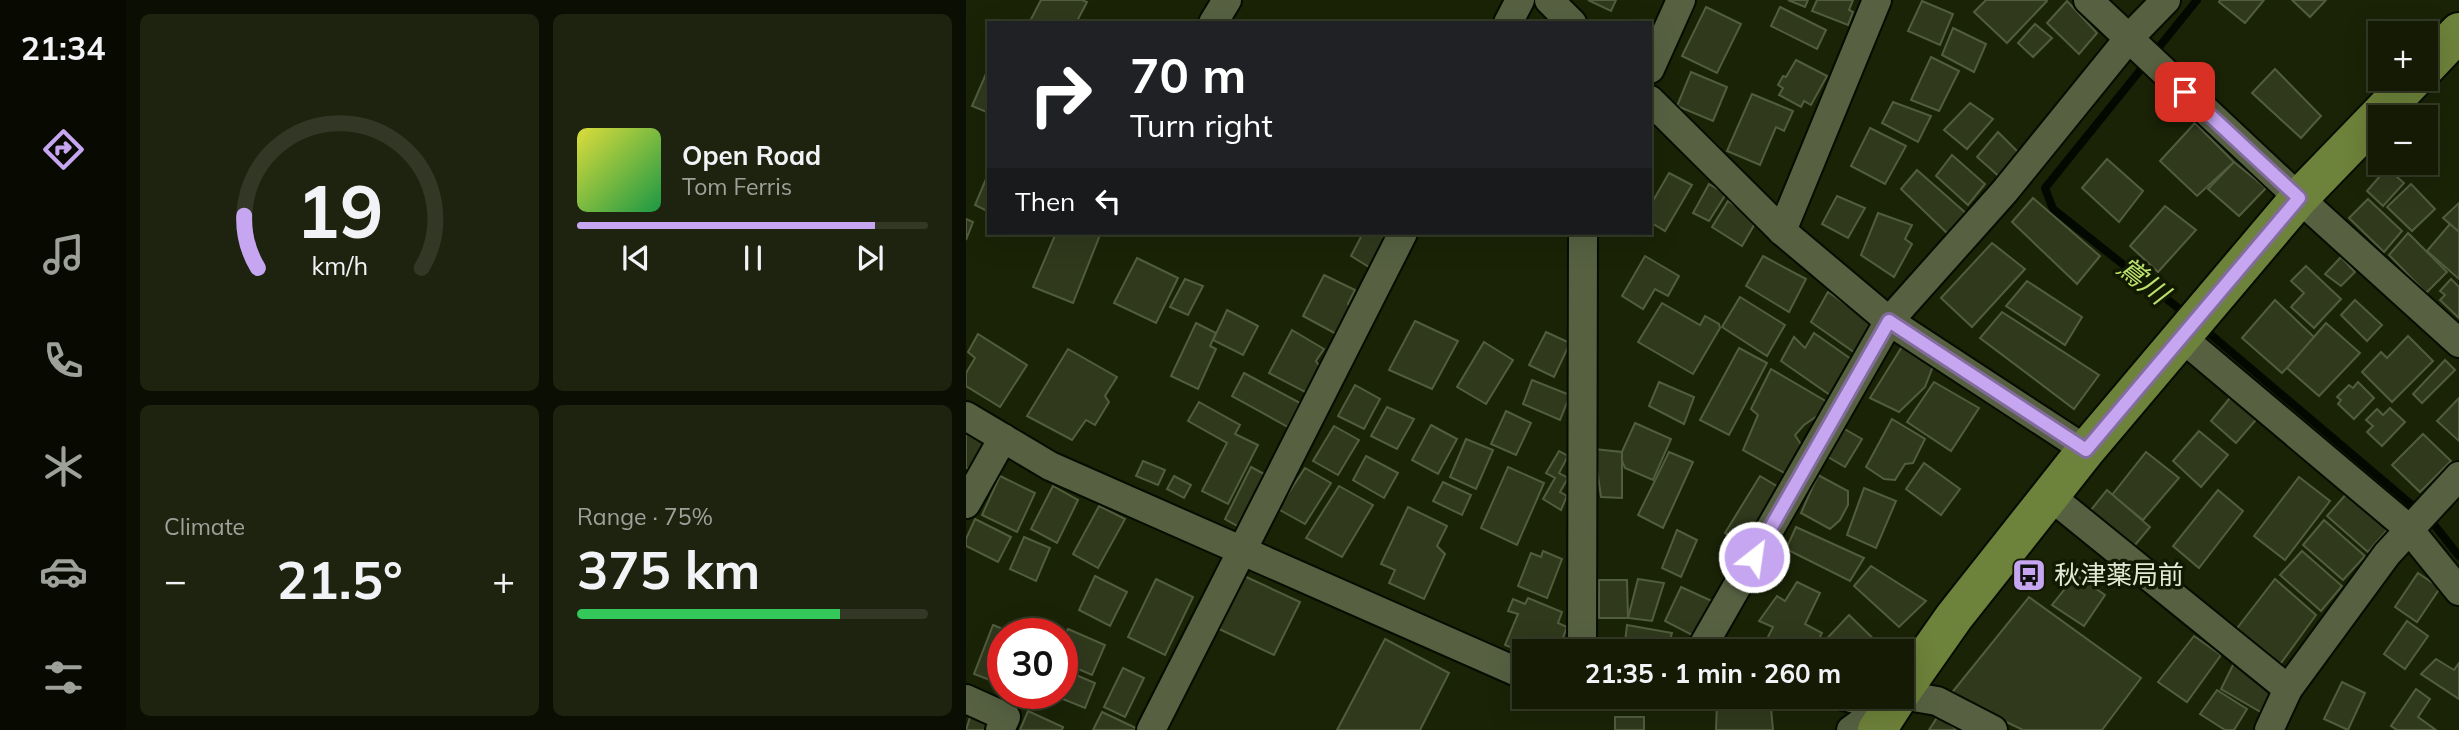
<!DOCTYPE html>
<html lang="en">
<head>
<meta charset="utf-8">
<style>
  body { margin:0; font-family:Mulish,"Noto Sans JP",sans-serif; background:#1d230e; color:#f1f3f6; height:100vh; display:flex; flex-direction:column; font-size:26px; white-space:nowrap }
  * { box-sizing:border-box; margin:0 }
  p { font-size:23px; color:#9da19a }
  .icon { flex:none; width:38px; height:38px; fill:none; stroke:currentColor; stroke-width:2; stroke-linecap:round; stroke-linejoin:round }
  .map { position:relative; flex:1; overflow:hidden }
  .drawer { display:flex; flex-direction:column; gap:14px; padding:14px; background:#0b0e02; width:840px }
  .drawer>* { flex:none }
  .top-card { position:absolute; left:21px; top:21px; width:665px; height:214px; border-radius:0px; box-shadow:0 7px 28px #0002,0 0 0 2px #333826; background:#202124; color:#fff; overflow:hidden }
  .tools { position:absolute; left:1402px; top:21px; display:grid; gap:14px }
  .tools a { display:grid; place-items:center; width:70px; height:70px; border-radius:0px; background:#141a04; box-shadow:0 7px 28px #0002,0 0 0 2px #333826; font-size:35px }
  .speed { position:absolute; left:21px; top:618px; display:flex; gap:14px; font-size:35px; font-weight:700; text-align:center }
  .speed>* { display:grid; place-content:center; width:91px; height:91px; border-radius:50%; background:#141a04; box-shadow:0 7px 28px #0002,0 0 0 2px #333826; line-height:1 }
  .speed .limit { border:10px solid #d22; background:#fff; color:#111 }
  .pin { position:absolute; display:grid; place-items:center; width:60px; height:60px; color:#fff; margin:-30px; border-radius:14px; box-shadow:0 4px 10px #0006 }
  .me { position:absolute; width:77px; margin:-38px; rotate:30deg; stroke-linejoin:round; filter:drop-shadow(0 0 5px #0008) }
  .turn { display:flex; align-items:center; gap:24px; height:147px; padding:0 28px; font-size:32px }
  .turn .icon { width:91px; height:91px; stroke-width:2.5 }
  .turn b { display:block; font-size:49px; line-height:60px }
  .then { display:flex; align-items:center; height:66px; padding:0 28px; background:#0003; gap:14px; font-size:26px }
  .big { font-size:52px; font-weight:700; line-height:1.1 }
  .drawer .widget { flex:1; display:flex; flex-direction:column; justify-content:center; gap:10px; min-width:0; padding:0 24px; border-radius:10px; background:#1d230e }
  .drawer .dial { align-items:center; gap:0 }
  .dial svg { height:182px; overflow:visible; fill:none; stroke:#333826; stroke-width:7; stroke-linecap:round; text-anchor:middle }
  .dial text { fill:#f1f3f6; stroke:none }
  .song { display:flex; align-items:center; gap:21px }
  .cover { width:84px; height:84px; border-radius:10px; background:linear-gradient(135deg,hsl(60 70% 55%),hsl(140 70% 35%)) }
  .played { height:7px; border-radius:4px; background:linear-gradient(90deg,#c6a6f0 85%,#333826 85%) }
  .keys { display:flex; justify-content:space-around; direction:ltr }
  .heat { display:flex; justify-content:space-between; align-items:center; font-size:38px; direction:ltr }
  .charge { height:10px; border-radius:5px; background:linear-gradient(90deg,#34c759 75%,#333826 0) }
  .drawer .tiles { flex:1; display:grid; gap:14px; grid-template-columns:repeat(2,1fr) }
  .trip { position:absolute; left:546px; top:639px; width:402px; height:70px; border-radius:0px; background:#141a04; box-shadow:0 7px 28px #0002,0 0 0 2px #333826; font-weight:700; line-height:70px; text-align:center }
  main { display:flex; flex:1; min-height:0 }
  .menu { display:flex; flex-direction:column; width:126px; justify-content:space-around; align-items:center; background:#080a02; color:#9da19a }
  .menu .icon { width:49px; height:49px }
  .menu .on { color:#c6a6f0 }
  .menu b { font-size:32px; color:#f1f3f6 }
  .map>svg:first-child { display:block }
  .lines { fill:none; stroke-linecap:round; stroke-linejoin:round }
  .stream { stroke:#030800; stroke-width:8 }
  .building { fill:#30391c; stroke:#525d3e; stroke-width:2 }
  .street-casing { stroke:#060c00; stroke-width:32 }
  .primary-casing { stroke:#060c00; stroke-width:42 }
  .street { stroke:#576142; stroke-width:28 }
  .primary { stroke:#6d823a; stroke-width:38 }
  .route-casing { stroke:#816c9c; stroke-width:18 }
  .route { stroke:#c6a6f0; stroke-width:12 }
  .labels { text-anchor:middle; stroke-width:7; stroke-linejoin:round; paint-order:stroke }
  .poi-label { font-size:26px; fill:#e2e9d7; stroke:#111900; text-anchor:start }
  .water-label { font-size:28px; font-style:italic; fill:#bde26c; stroke:#111900 }
</style>
</head>
<body>
<main>
<nav class="menu">
<b>21:34</b>
<svg class="icon on" aria-label="directions" viewBox="0 0 24 24"><path d="M12 3l9 9-9 9-9-9zM9 14v-3h6M13 9l2 2-2 2"/></svg>
<svg class="icon" aria-label="music" viewBox="0 0 24 24"><path d="M9 18V5l10-2v13"/><circle cx="6" cy="18" r="3"/><circle cx="16" cy="16" r="3"/></svg>
<svg class="icon" aria-label="phone" viewBox="0 0 24 24"><path d="M5 4h4l2 5-3 2q2 4 5 5l2-3 5 2v4C11 20 4 13 5 4z"/></svg>
<svg class="icon" aria-label="climate" viewBox="0 0 24 24"><path d="M12 3v18M4 7l16 10M4 17L20 7"/></svg>
<svg class="icon" aria-label="car" viewBox="0 0 24 24"><path d="M5 17H2v-5l4-1 3-4h7l3 4 3 1v5h-3M9 17h6M6 11h13"/><circle cx="7" cy="17" r="2"/><circle cx="17" cy="17" r="2"/></svg>
<svg class="icon" aria-label="filters" viewBox="0 0 24 24"><path d="M4 7h16M4 17h16"/><circle cx="9" cy="7" r="2"/><circle cx="15" cy="17" r="2"/></svg>
</nav>
<section class="drawer">
<div class="tiles">
<div class="widget dial"><svg viewBox="0 0 100 80">
<path d="M14 69A42 42 0 1 1 86 69"/>
<path d="M14 69A42 42 0 0 1 8 46" stroke="#c6a6f0"/>
<text x="50" y="56" font-size="32" font-weight="700">19</text>
<text x="50" y="72" font-size="11">km/h</text>
</svg></div>
<div class="widget">
<div class="song"><i class="cover"></i><div><b>Open Road</b><p>Tom Ferris</p></div></div>
<div class="played"></div>
<div class="keys"><svg class="icon" aria-label="previous" viewBox="0 0 24 24"><path d="M18 5L8 12l10 7zM5 5v14"/></svg><svg class="icon" aria-label="pause" viewBox="0 0 24 24"><path d="M8 5v14M16 5v14"/></svg><svg class="icon" aria-label="next" viewBox="0 0 24 24"><path d="M6 5l10 7-10 7zM19 5v14"/></svg></div>
</div>
<div class="widget"><p>Climate</p>
<div class="heat"><a>−</a><b class="big">21.5°</b><a>+</a></div>
</div>
<div class="widget"><p>Range · 75%</p><b class="big">375 km</b><div class="charge"></div></div>
</div>
</section>
<div class="map">
<svg width="1493" height="730" viewBox="0 0 1493 730">
  <rect width="100%" height="100%" fill="#1a2306"/>
  <g class="lines">
    <g class="stream">
      <path d="M1221,315l-134,-106 -8,-21 152,-188"/>
      <path d="M1237,328l229,194 27,34"/>
    </g>
  </g>
  <g class="building">
    <path d="M75,0h41l5,2 -11,21h-47z"/>
    <path d="M622,0h28l-5,11z"/>
    <path d="M822,0h20l-3,7z"/>
    <path d="M851,0h36l-4,10 4,2 -5,13 -36,-14z"/>
    <path d="M1020,0h60l1,1 -40,42 -33,-31z"/>
    <path d="M1254,0h44l-19,23 -26,-21z"/>
    <path d="M1326,0h34l-16,17z"/>
    <path d="M956,1l31,13 -13,31 -32,-14z"/>
    <path d="M1101,1l30,32 -18,21 -32,-31z"/>
    <path d="M740,7l35,17 -24,49 -35,-17z"/>
    <path d="M814,7l46,23 -9,19 -46,-23z"/>
    <path d="M1069,24l17,14 -19,19 -15,-14z"/>
    <path d="M987,28l33,16 -12,28 -32,-17z"/>
    <path d="M965,57l28,14 -20,40 -28,-11z"/>
    <path d="M830,60l31,16 -16,29 -7,-4 -3,6 -22,-12 4,-7 -5,-3 5,-9 3,1z"/>
    <path d="M23,67v46l-17,-7z"/>
    <path d="M1309,69l46,47 -20,22 -49,-45z"/>
    <path d="M725,72l36,15 -14,34 -36,-15z"/>
    <path d="M786,94l41,17 -9,20 -8,-4 -16,38 -33,-14z"/>
    <path d="M927,102l38,14 -13,26 -36,-19z"/>
    <path d="M1004,103l23,16 -26,30 -23,-19z"/>
    <path d="M1229,123l39,39 -37,34 -37,-35z"/>
    <path d="M904,128l36,18 -21,38 -34,-18z"/>
    <path d="M1032,132l24,24 -20,23 -25,-22z"/>
    <path d="M986,155l33,29 -17,21 -32,-29z"/>
    <path d="M1141,159l36,32 -24,31 -37,-34z"/>
    <path d="M1268,162l32,26 -27,28 -31,-27z"/>
    <path d="M1421,168l17,15 -21,23 -16,-15z"/>
    <path d="M951,170l50,44 -19,20 -47,-45z"/>
    <path d="M23,172v40l-14,-7z"/>
    <path d="M703,173l23,12 -27,46 -15,-9v-16z"/>
    <path d="M743,184l17,10 -17,27 -16,-8z"/>
    <path d="M1445,184l24,25 -23,22 -25,-24z"/>
    <path d="M871,196l28,12 -17,30 -26,-14z"/>
    <path d="M1067,198l67,58 -23,28 -65,-62z"/>
    <path d="M1402,199l34,32 -18,21 -35,-34z"/>
    <path d="M762,201l29,19 -15,26 -30,-19z"/>
    <path d="M1493,203v29l-16,-14z"/>
    <path d="M1199,206l31,24 -38,42 -28,-26z"/>
    <path d="M912,213l34,12 -7,14 7,5 -18,33 -33,-22z"/>
    <path d="M0,219l7,3 -7,18z"/>
    <path d="M1484,224l9,8v47l-32,-28z"/>
    <path d="M90,233l44,2 -27,68 -40,-16z"/>
    <path d="M397,233h12l15,7 -16,30 -23,-14z"/>
    <path d="M1442,233l39,39 -21,21 -37,-38z"/>
    <path d="M1026,243l33,26 -53,58 -31,-29z"/>
    <path d="M679,256l34,20 -11,20 -13,-7 -12,20 -21,-13z"/>
    <path d="M797,256l43,23 -17,33 -43,-26z"/>
    <path d="M1375,257l14,15 -14,14 -16,-12z"/>
    <path d="M171,258l41,20 -22,45 -42,-20z"/>
    <path d="M1340,266l35,33 -27,29 -23,-21 13,-14 -13,-12z"/>
    <path d="M358,275l31,15 -7,14 7,5 -13,28 -39,-21z"/>
    <path d="M219,279l18,7 -15,29 -18,-8z"/>
    <path d="M1485,279l8,8v31l-19,-18 5,-5 -5,-4z"/>
    <path d="M1061,281l55,36 -17,28 -59,-39z"/>
    <path d="M862,292l48,33 -18,30 -47,-33z"/>
    <path d="M774,297l45,28 -18,31 -45,-29z"/>
    <path d="M1309,300l40,38 -33,35 -40,-35z"/>
    <path d="M1389,300l27,25 -15,16 -26,-26z"/>
    <path d="M696,303l38,22 5,-9 14,8 1,4 -27,46 -55,-32z"/>
    <path d="M261,310l31,16 -15,29 -30,-15z"/>
    <path d="M1036,312l97,63 -25,34 -94,-71z"/>
    <path d="M449,321l43,20 -26,48 -43,-19z"/>
    <path d="M230,323l20,10 -6,13 6,3 -18,40 -27,-13z"/>
    <path d="M1360,323l34,30 -41,43 -32,-28z"/>
    <path d="M326,330l32,19 -8,12 4,6 -13,26 -38,-20z"/>
    <path d="M580,332l24,11 -16,34 -25,-12z"/>
    <path d="M848,333l37,26 -21,36 -49,-34 13,-24 11,11z"/>
    <path d="M12,334l49,31 -27,42 -34,-21v-13l9,-15 -7,-6z"/>
    <path d="M1442,336l25,25 -41,41 -30,-30 19,-20 6,6z"/>
    <path d="M518,342l29,18 -27,44 -29,-17z"/>
    <path d="M937,345l32,16 -10,26 -26,25 -29,-14z"/>
    <path d="M773,348l28,15 -38,72 -29,-15z"/>
    <path d="M102,349l49,28 -12,19 4,6 -14,23 -9,-5 -14,20 -45,-24z"/>
    <path d="M1479,360l10,10 -33,33 -9,-9z"/>
    <path d="M805,369l58,34 -9,11 -16,11 -9,10 7,11 -14,29 -45,-25 15,-35 -7,-6z"/>
    <path d="M278,373l56,30 -12,24 -56,-31z"/>
    <path d="M566,380l38,15 -10,25 -37,-16z"/>
    <path d="M693,382l35,15 -10,27 -35,-18z"/>
    <path d="M968,382l45,26 -28,43 -44,-29z"/>
    <path d="M1392,382l16,16 -20,21 -16,-15 3,-4 -4,-3 12,-12 4,3z"/>
    <path d="M389,385l25,14 -16,30 -26,-13z"/>
    <path d="M1268,393l26,22 -24,28 -25,-22z"/>
    <path d="M1493,398v43l-22,-20z"/>
    <path d="M233,402l41,23 -5,9 23,11 -30,59 -26,-13 25,-48 -39,-22z"/>
    <path d="M421,407l27,12 -17,30 -26,-13z"/>
    <path d="M1424,408l15,14 -23,24 -15,-14 6,-6 -7,-6 11,-11 6,6z"/>
    <path d="M540,411l25,12 -15,32 -25,-11z"/>
    <path d="M926,419l33,20 -12,24 -8,1 -10,16 -11,-1 -18,-12z"/>
    <path d="M669,423l36,16 -18,41 -28,-12 -5,-12z"/>
    <path d="M465,425l26,14 -19,35 -26,-14z"/>
    <path d="M368,426l25,14 -21,35 -25,-14z"/>
    <path d="M875,427l21,12 -17,28 -22,-13z"/>
    <path d="M0,430l23,12 -16,29 -7,-3z"/>
    <path d="M1233,431l29,24 -27,32 -28,-26z"/>
    <path d="M1457,434l28,27 -31,31 -28,-27z"/>
    <path d="M500,439l27,11 -17,39 -26,-12z"/>
    <path d="M628,449l28,3v46l-21,-1z"/>
    <path d="M593,451l9,5 -9,17 9,5 -8,14 7,4 -6,14 -18,-11 12,-21 -9,-5z"/>
    <path d="M703,452l24,10 -30,66 -25,-13z"/>
    <path d="M1180,452l33,26 -36,42 -31,-25z"/>
    <path d="M400,456l32,17 -14,25 -31,-18z"/>
    <path d="M177,461l22,9 -7,15 -22,-9z"/>
    <path d="M958,463l36,26 -19,26 -35,-26z"/>
    <path d="M285,467l17,9 -27,52 -16,-9z"/>
    <path d="M542,467l36,16 -27,62 -36,-17z"/>
    <path d="M339,468l26,15 -26,41 -27,-15z"/>
    <path d="M852,475l30,16v14l-8,15 -10,9 -29,-16z"/>
    <path d="M34,476l35,17 -18,39 -35,-17z"/>
    <path d="M208,476l17,9 -7,13 -17,-9z"/>
    <path d="M794,476l22,13 -35,58 -22,-14z"/>
    <path d="M1333,477l31,24 -45,59 -31,-24z"/>
    <path d="M477,482l28,13 -9,20 -29,-14z"/>
    <path d="M87,486l25,14 -21,43 -26,-14z"/>
    <path d="M373,486l34,19 -31,52 -36,-19z"/>
    <path d="M898,488l32,13 -20,47 -29,-13z"/>
    <path d="M1141,490l43,37 -20,24 -43,-36z"/>
    <path d="M1252,490l25,21 -44,57 -26,-22z"/>
    <path d="M1382,492l41,36 -21,24 -41,-36z"/>
    <path d="M133,506l26,13 -27,49 -25,-14z"/>
    <path d="M442,507l39,19 -10,20 8,8 -21,45 -35,-16 6,-13 -14,-6z"/>
    <path d="M9,519l36,18 -13,25 -32,-16v-7z"/>
    <path d="M1358,520l41,36 -22,24 -40,-35z"/>
    <path d="M830,527l68,31 -14,23 -64,-32z"/>
    <path d="M711,530l20,10 -16,37 -19,-9z"/>
    <path d="M58,537l26,11 -14,33 -26,-12z"/>
    <path d="M577,551l19,8 -15,39 -29,-12 13,-33 10,4z"/>
    <path d="M1336,551l40,35 -21,25 -41,-36z"/>
    <path d="M905,566l55,35 -27,26 -45,-41z"/>
    <path d="M1452,573l22,15 -23,34 -22,-15z"/>
    <path d="M276,575l58,27 -26,53 -57,-27z"/>
    <path d="M1110,575l29,20 -21,31 -32,-21z"/>
    <path d="M129,576l32,16 -17,34 -31,-16z"/>
    <path d="M190,579l37,18 -28,58 -37,-18z"/>
    <path d="M672,579l26,4 -12,38 -24,-3z"/>
    <path d="M1309,579l41,36 -40,55 -45,-34z"/>
    <path d="M633,580h28l1,38h-29z"/>
    <path d="M831,582l23,11 -15,31 17,9 -9,18h-52l12,-24 -14,-6 18,-25 8,5z"/>
    <path d="M715,587l33,15 -20,34 -29,-15z"/>
    <path d="M1063,597l112,81 -39,52h-79l-73,-35z"/>
    <path d="M562,598l34,14 -4,11 9,4 -9,24h-34v7l-8,-4 2,-4 -13,-5 13,-31 -10,-3 5,-12 12,5z"/>
    <path d="M883,615l35,34 -2,2h-59l-4,-4z"/>
    <path d="M1441,621l21,15 -23,33 -21,-15z"/>
    <path d="M27,625l22,9h-12v51l-29,-11z"/>
    <path d="M661,625l45,8 -5,18h-43z"/>
    <path d="M102,629l37,16 -13,30 -30,-13v-21z"/>
    <path d="M1228,636l27,19 -34,47 -29,-20z"/>
    <path d="M419,639l64,34 -29,57h-83z"/>
    <path d="M1470,659l18,11 5,-7v36l-38,-25z"/>
    <path d="M1268,663l43,30 -13,21 -43,-25z"/>
    <path d="M157,668l21,10 -19,39 -21,-10z"/>
    <path d="M96,669l33,14 -10,25 -37,-15h14z"/>
    <path d="M1376,682l23,11 -17,37 -24,-11z"/>
    <path d="M1450,689l14,10 -12,18 18,13h-39l-6,-4z"/>
    <path d="M1251,690l30,19 -13,21h-9l-25,-16z"/>
    <path d="M751,703l54,5 2,22h-57z"/>
    <path d="M62,711l35,16 -1,3h-42z"/>
    <path d="M136,712l38,18h-47z"/>
    <path d="M5,714l21,10 -2,6h-24z"/>
    <path d="M972,716l18,13 -1,1h-26z"/>
    <rect x="649" y="717" width="29" height="13"/>
  </g>
  <g class="lines">
    <g class="street-casing">
      <g id="street">
        <path d="M583,0l23,23"/>
        <path d="M1122,0l211,198 160,145"/>
        <path d="M247,23l14,-23"/>
        <path d="M542,23l12,-23"/>
        <path d="M684,69l31,-69"/>
        <path d="M684,100l132,131 107,90 197,129"/>
        <path d="M816,231l95,-231"/>
        <path d="M1215,337l227,191 51,63"/>
        <path d="M0,416l84,50 474,209"/>
        <path d="M1084,496l238,193"/>
        <path d="M0,504l37,-66"/>
        <path d="M616,651l1,-418"/>
        <path d="M734,651l189,-330 116,-130 124,-153 37,-38"/>
        <path d="M936,695l35,6 56,29"/>
        <path d="M877,696l16,4 28,-4"/>
        <path d="M0,699l40,18 -6,13"/>
        <path d="M185,730l252,-497"/>
        <path d="M885,730l39,-28"/>
        <path d="M1303,730l19,-41 99,-135 72,-78"/>
      </g>
    </g>
    <g class="primary-casing">
      <g id="primary">
        <path d="M1460,67l33,-35"/>
        <path d="M936,691l52,-74 132,-167 213,-252 115,-119"/>
        <path d="M911,730l22,-34"/>
      </g>
    </g>
    <use href="#street" class="street"/>
    <use href="#primary" class="primary"/>
  </g>
  <g class="lines">
    <g class="route-casing">
      <path id="route" d="M788,557l135,-236 197,129 213,-252 -114,-106"/>
    </g>
    <use href="#route" class="route"/>
  </g>
  <defs>
    <g id="bus-square" transform="scale(1.75)"><rect x="-9" y="-9" width="18" height="18" rx="4" fill="#c6a6f0" stroke="#111900"/><path d="M-5-6H5V4H4V6H2V4H-2V6H-4V4H-5ZM-3.5-4V0h7V-4ZM-3.5 1.2v1.5H-2V1.2ZM2 1.2v1.5H3.5V1.2Z" fill="#111"/></g>
  </defs>
  <g fill-rule="evenodd">
    <use href="#bus-square" x="1063" y="575"/>
  </g>
  <g class="labels">
    <g class="poi-label">
      <text x="1088" y="584">秋津薬局前</text>
    </g>
    <g class="water-label">
      <text transform="translate(1177 280) rotate(38)" y="10">鴬川</text>
    </g>
  </g>
</svg>
<div class="tools">
<a>+</a>
<a>−</a>
</div>
<div class="speed"><div class="limit">30</div></div>
<div class="pin" style="left:1219px;top:92px;background:#d93025"><svg class="icon" aria-label="arrive" viewBox="0 0 24 24"><path d="M6 21V4h12l-3 4 3 4H6"/></svg></div>
<svg class="me" style="left:788px;top:557px" viewBox="-20 -20 40 40"><circle r="17" fill="#c6a6f0" stroke="#fff" stroke-width="3"/><path d="M0-11L8 9 0 5-8 9z" fill="#fff"/></svg>
<div class="trip">21:35 · 1 min · 260 m</div>
<div class="top-card">
<div class="turn"><svg class="icon" aria-label="right" viewBox="0 0 24 24"><path d="M7 20v-9h11M14 6l5 5-5 5"/></svg><div><b>70 m</b>Turn right</div></div>
<div class="then">Then<svg class="icon" aria-label="left" viewBox="0 0 24 24"><path d="M17 20v-9H6M10 6l-5 5 5 5"/></svg></div>
</div>
</div>
</main>
</body>
</html>
